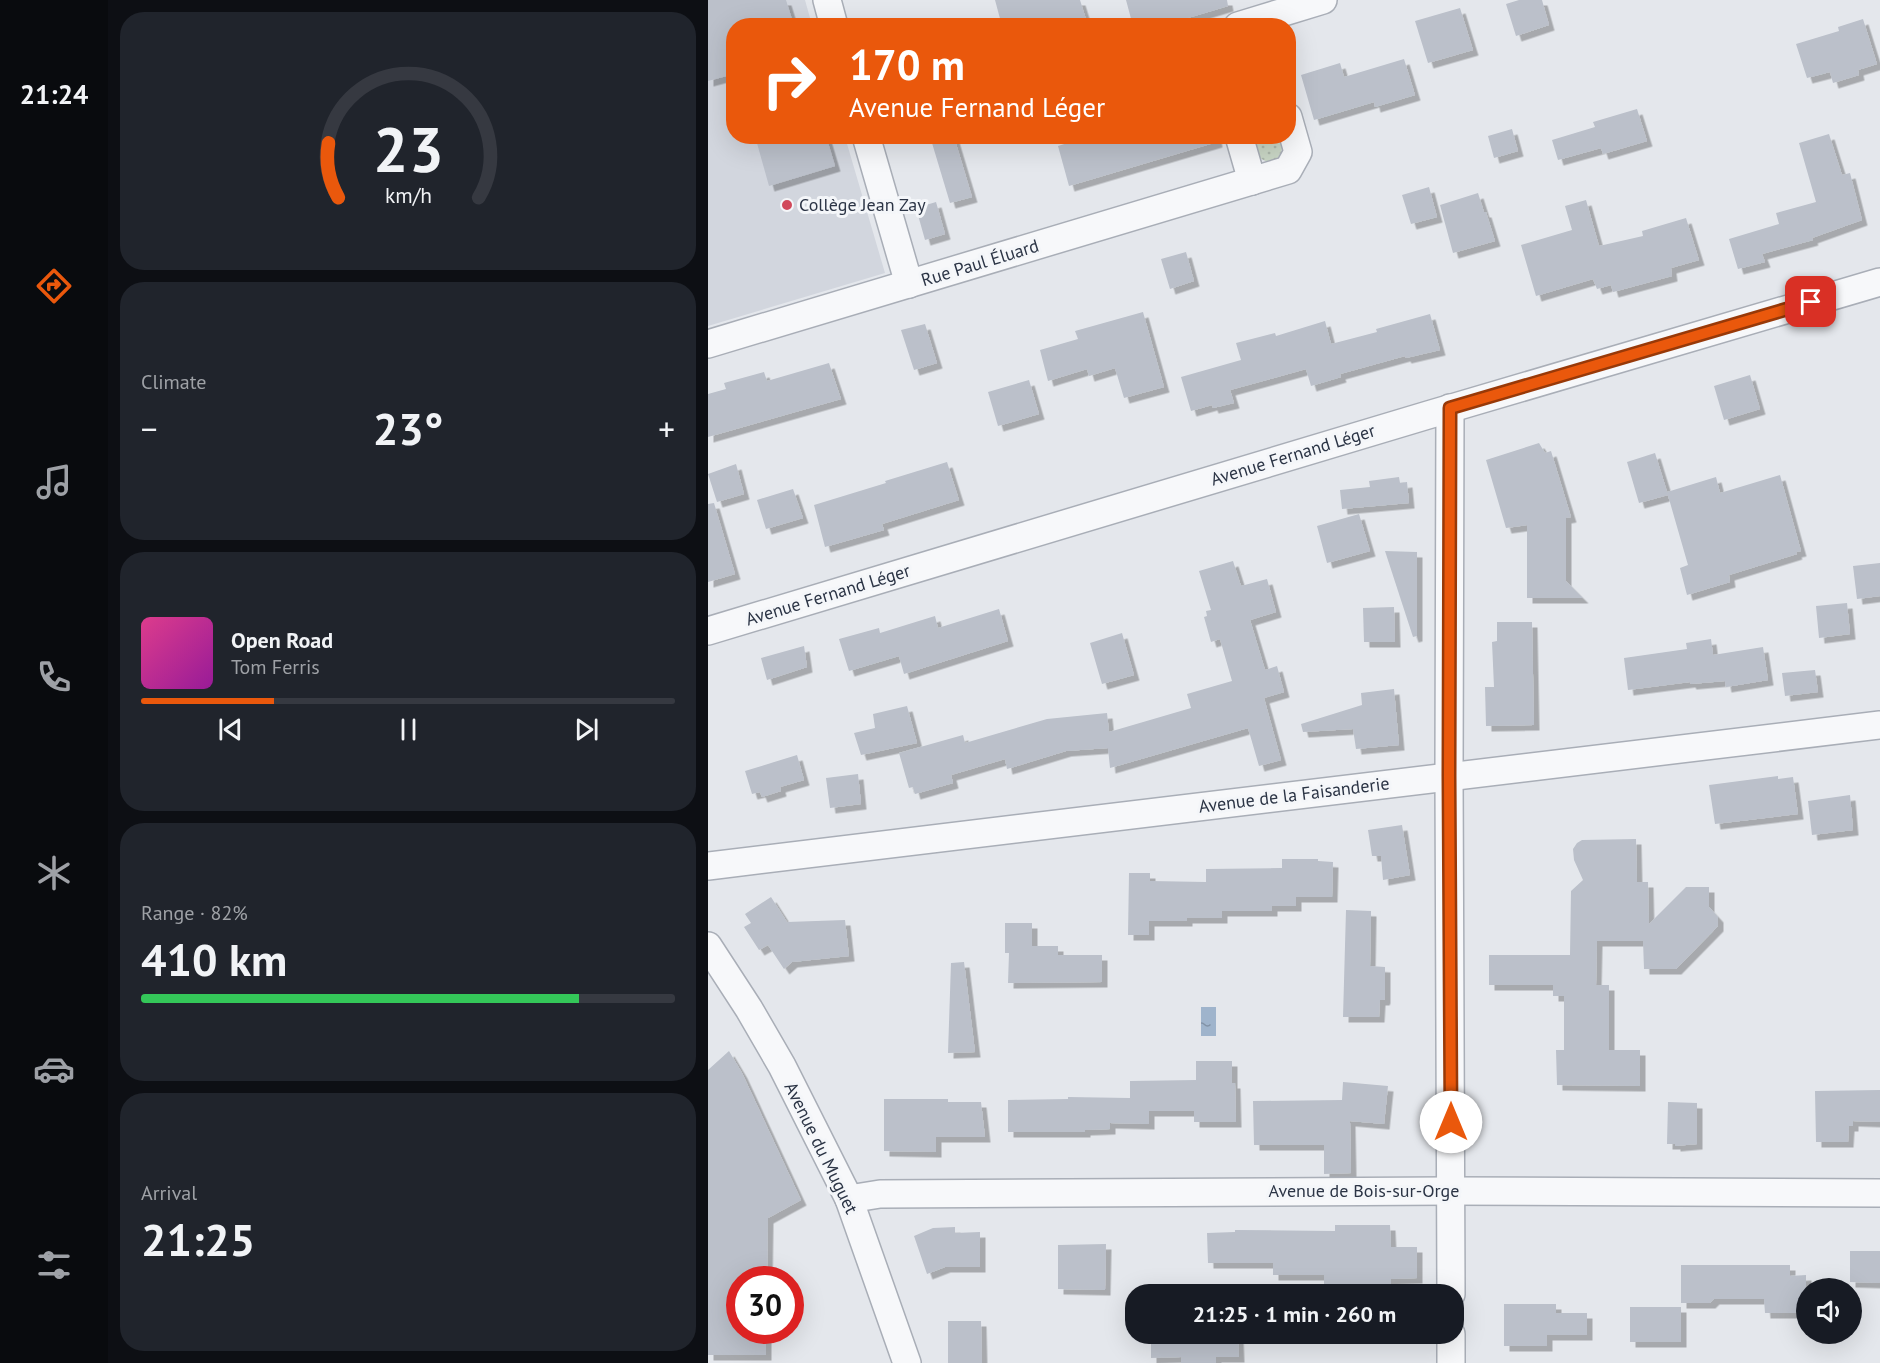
<!DOCTYPE html>
<html lang="en">
<head>
<meta charset="utf-8">
<style>
  body { margin:0; font-family:"PT Sans",sans-serif; background:#20242c; color:#f1f3f6; height:100vh; display:flex; flex-direction:column; font-size:22px; white-space:nowrap }
  * { box-sizing:border-box; margin:0 }
  p { font-size:20px; color:#9ea1a6 }
  .icon { flex:none; width:33px; height:33px; fill:none; stroke:currentColor; stroke-width:2; stroke-linecap:round; stroke-linejoin:round }
  .map { position:relative; flex:1; overflow:hidden }
  .details { display:flex; flex-direction:column; gap:12px; padding:12px; background:#0d0f14; width:600px }
  .details>* { flex:none }
  .top-card { position:absolute; left:18px; top:18px; width:570px; height:126px; border-radius:24px; box-shadow:0 6px 24px #0002; background:#ea580c; color:#fff; overflow:hidden }
  .tools { position:absolute; left:1088px; top:1278px; display:grid; gap:12px }
  .tools a { display:grid; place-items:center; width:66px; height:66px; border-radius:50%; background:#171b24; box-shadow:0 6px 24px #0002; font-size:30px }
  .speed { position:absolute; left:18px; top:1266px; display:flex; gap:12px; font-size:30px; font-weight:700; text-align:center }
  .speed>* { display:grid; place-content:center; width:78px; height:78px; border-radius:50%; background:#171b24; box-shadow:0 6px 24px #0002; line-height:1 }
  .speed .limit { border:9px solid #d22; background:#fff; color:#111 }
  .pin { position:absolute; display:grid; place-items:center; width:51px; height:51px; color:#fff; margin:-26px; border-radius:12px; box-shadow:0 3px 9px #0006 }
  .me { position:absolute; width:66px; margin:-33px; rotate:0deg; stroke-linejoin:round; filter:drop-shadow(0 0 4px #0008) }
  .turn { display:flex; align-items:center; gap:21px; height:126px; padding:0 24px; font-size:27px }
  .turn .icon { width:78px; height:78px; stroke-width:2.5 }
  .turn b { display:block; font-size:42px; line-height:51px }
  .big { font-size:45px; font-weight:700; line-height:1.1 }
  .details .card { flex:1; display:flex; flex-direction:column; justify-content:center; gap:9px; min-width:0; padding:0 21px; border-radius:24px; background:#20242c }
  .details .dial { align-items:center; gap:0 }
  .dial svg { height:156px; overflow:visible; fill:none; stroke:#363941; stroke-width:7; stroke-linecap:round; text-anchor:middle }
  .dial text { fill:#f1f3f6; stroke:none }
  .song { display:flex; align-items:center; gap:18px }
  .cover { width:72px; height:72px; border-radius:9px; background:linear-gradient(135deg,hsl(330 70% 55%),hsl(300 70% 35%)) }
  .played { height:6px; border-radius:3px; background:linear-gradient(90deg,#ea580c 25%,#363941 25%) }
  .keys { display:flex; justify-content:space-around; direction:ltr }
  .heat { display:flex; justify-content:space-between; align-items:center; font-size:33px; direction:ltr }
  .charge { height:9px; border-radius:4px; background:linear-gradient(90deg,#34c759 82%,#363941 0) }
  .trip { position:absolute; left:417px; top:1284px; width:339px; height:60px; border-radius:24px; background:#171b24; box-shadow:0 6px 24px #0002; font-weight:700; line-height:60px; text-align:center }
  main { display:flex; flex:1; min-height:0 }
  .dock { display:flex; flex-direction:column; width:108px; justify-content:space-around; align-items:center; background:#090b0e; color:#9ea1a6 }
  .dock .icon { width:42px; height:42px }
  .dock .current { color:#ea580c }
  .dock b { font-size:27px; color:#f1f3f6 }
  .map>svg:first-child { display:block }
  .built { fill:#d2d6de }
  .grass { fill:url(#grass-dots) }
  .water { fill:url(#water-ripples) }
  .building { fill:#bbc0ca; filter:url(#shadow) }
  .lines { fill:none; stroke-linecap:round; stroke-linejoin:round }
  .street-casing { stroke:#a9aeb7; stroke-width:30 }
  .street { stroke:#f7f8fa; stroke-width:27 }
  .route-casing { stroke:#983908; stroke-width:15 }
  .route { stroke:#ea580c; stroke-width:10 }
  .poi-dot { fill:#d1495b; stroke:#f4f6f9; stroke-width:2 }
  .labels { text-anchor:middle; stroke-width:6; stroke-linejoin:round; paint-order:stroke }
  .poi-label { font-size:18px; fill:#2b3445; stroke:#f4f6f9; text-anchor:start }
  .street-label { font-size:18px; fill:#2b3445; stroke:#f4f6f9 }
</style>
</head>
<body>
<main>
<nav class="dock">
<b>21:24</b>
<svg class="icon current" aria-label="directions" viewBox="0 0 24 24"><path d="M12 3l9 9-9 9-9-9zM9 14v-3h6M13 9l2 2-2 2"/></svg>
<svg class="icon" aria-label="music" viewBox="0 0 24 24"><path d="M9 18V5l10-2v13"/><circle cx="6" cy="18" r="3"/><circle cx="16" cy="16" r="3"/></svg>
<svg class="icon" aria-label="phone" viewBox="0 0 24 24"><path d="M5 4h4l2 5-3 2q2 4 5 5l2-3 5 2v4C11 20 4 13 5 4z"/></svg>
<svg class="icon" aria-label="climate" viewBox="0 0 24 24"><path d="M12 3v18M4 7l16 10M4 17L20 7"/></svg>
<svg class="icon" aria-label="car" viewBox="0 0 24 24"><path d="M5 17H2v-5l4-1 3-4h7l3 4 3 1v5h-3M9 17h6M6 11h13"/><circle cx="7" cy="17" r="2"/><circle cx="17" cy="17" r="2"/></svg>
<svg class="icon" aria-label="filters" viewBox="0 0 24 24"><path d="M4 7h16M4 17h16"/><circle cx="9" cy="7" r="2"/><circle cx="15" cy="17" r="2"/></svg>
</nav>
<section class="details">
<div class="card dial"><svg viewBox="0 0 100 80">
<path d="M14 69A42 42 0 1 1 86 69"/>
<path d="M14 69A42 42 0 0 1 9 41" stroke="#ea580c"/>
<text x="50" y="56" font-size="32" font-weight="700">23</text>
<text x="50" y="72" font-size="11">km/h</text>
</svg></div>
<div class="card"><p>Climate</p>
<div class="heat"><a>−</a><b class="big">23°</b><a>+</a></div>
</div>
<div class="card">
<div class="song"><i class="cover"></i><div><b>Open Road</b><p>Tom Ferris</p></div></div>
<div class="played"></div>
<div class="keys"><svg class="icon" aria-label="previous" viewBox="0 0 24 24"><path d="M18 5L8 12l10 7zM5 5v14"/></svg><svg class="icon" aria-label="pause" viewBox="0 0 24 24"><path d="M8 5v14M16 5v14"/></svg><svg class="icon" aria-label="next" viewBox="0 0 24 24"><path d="M6 5l10 7-10 7zM19 5v14"/></svg></div>
</div>
<div class="card"><p>Range · 82%</p><b class="big">410 km</b><div class="charge"></div></div>
<div class="card"><p>Arrival</p><b class="big">21:25</b></div>
</section>
<div class="map">
<svg width="1172" height="1363" viewBox="0 0 1172 1363">
  <defs>
    <pattern id="grass-dots" width="8" height="8" patternUnits="userSpaceOnUse" patternTransform="scale(1.5)"><rect width="8" height="8" fill="#c9d6c5"/><path d="M2 2h.1M6 6h.1" fill="none" stroke="#adb8ab" stroke-width="1.8" stroke-linecap="round"/></pattern>
    <pattern id="water-ripples" width="26" height="14" patternUnits="userSpaceOnUse" patternTransform="scale(1.5)"><rect width="26" height="14" fill="#9fb4cc"/><path d="M2 4q2-2 4 0t4 0M15 11q2-2 4 0t4 0" fill="none" stroke="#8293a7"/></pattern>
    <filter id="shadow"><feDropShadow dx="5.5" dy="5.5" stdDeviation="0" flood-color="#0004"/></filter>
  </defs>
  <rect width="100%" height="100%" fill="#e4e7ec"/>
  <path class="built" d="M0,0h97l7,25 -78,1v110l111,1 40,136 -177,53z"/>
  <path class="grass" d="M543,137h30c3,11 1,17 -8,26 -17,-3 -17,-11 -22,-26z"/>
  <rect class="water" x="493" y="1007" width="15" height="29"/>
  <g class="building">
    <path d="M0,0h78l8,26h-60v48l-26,7z"/>
    <path d="M287,0h85l8,26h-86z"/>
    <path d="M418,0h101l1,6 -67,20h-28z"/>
    <path d="M811,0h23l7,25 -33,11 -10,-32z"/>
    <path d="M752,8l13,42 -45,13 -13,-42z"/>
    <path d="M1155,19l14,45 -19,6 1,5 -26,8 -3,-11 -23,6 -11,-34 43,-13 -1,-4z"/>
    <path d="M696,59l11,36 -40,12 -1,-5 -60,18 -13,-45 39,-12 4,14z"/>
    <path d="M929,109l10,32 -44,13 -2,-6 -43,12 -6,-20 43,-13 -2,-5z"/>
    <path d="M804,129l6,22 -24,7 -6,-22z"/>
    <path d="M1121,134l13,41 8,-2 12,47 -50,18 1,2 -51,14 3,8 -27,7 -9,-30 50,-15 -3,-11 40,-11 -17,-59z"/>
    <path d="M47,136h71l9,30 -66,20z"/>
    <path d="M382,136h126l1,6 -148,44 -11,-40z"/>
    <path d="M246,137l18,60 -22,6 -18,-60z"/>
    <path d="M721,187l8,30 -26,7 -9,-29z"/>
    <path d="M770,193l6,19h2l9,29 -42,12 -13,-48z"/>
    <path d="M878,200l13,46 44,-10 -1,-5 44,-13 13,42 -28,8 1,8 -59,16 -2,-7 -14,4 -4,-10 -57,17 -15,-51 51,-15 -7,-24z"/>
    <path d="M228,202l9,32 -20,6 -9,-32z"/>
    <path d="M478,252l8,29 -24,8 -9,-30z"/>
    <path d="M435,312l21,75 -40,11 -9,-30 -26,8 -2,-7 -39,12 -8,-31 38,-11 -3,-8z"/>
    <path d="M722,314l10,36 -34,8 -1,-2 -65,18 1,3 -30,9 -5,-17 -76,21 4,13 -21,5 -1,-3 -21,6 -10,-34 60,-17 -5,-17 39,-10 1,3 49,-15 6,23 46,-12 -1,-3z"/>
    <path d="M217,324l12,39 -23,7 -13,-40z"/>
    <path d="M121,363l12,36 -133,38v-43l18,-5 -2,-6 40,-11 3,9z"/>
    <path d="M1042,375l10,34 -36,11 -10,-34z"/>
    <path d="M321,380l10,34 -41,12 -10,-34z"/>
    <path d="M831,443l6,10 6,-2 20,66 -5,1v63l17,17h-56v-73l-21,3 -20,-68z"/>
    <path d="M947,453l13,42 -29,8 -12,-41z"/>
    <path d="M239,462l12,38 -77,24 2,6 -59,17 -11,-42 72,-22 -1,-2z"/>
    <path d="M28,464l8,30 -27,8 -9,-28z"/>
    <path d="M1072,475l21,76 -5,1 1,2 -68,21 1,7 -43,13 -7,-27 8,-3 -21,-73 49,-15 4,16z"/>
    <path d="M691,477l1,6 7,-1 2,21 -67,6 -2,-19 30,-3 -1,-6z"/>
    <path d="M85,489l10,29 -37,11 -9,-29z"/>
    <path d="M6,503l21,71 -27,8v-78z"/>
    <path d="M651,514l11,37 -43,12 -10,-37z"/>
    <path d="M677,551l32,1v84l-4,1z"/>
    <path d="M525,561l8,25 26,-7 9,33 -26,8 15,50 12,-4 7,26 -20,6 17,62 -22,6 -11,-38 -138,40 -2,-20 -42,3 -59,18 -2,-10 -54,16 2,8 -38,11 -2,-7 -4,1 -10,-35 64,-18 2,8 82,-24 60,-6 2,19 82,-24 -4,-14 45,-13 -12,-42 -9,3 -7,-25 3,-1 -1,-5 5,-1 -12,-39z"/>
    <path d="M1172,563v33l-23,3 -4,-33z"/>
    <path d="M1139,603l3,31 -31,4 -3,-32z"/>
    <path d="M686,607l1,35h-31l-1,-34z"/>
    <path d="M291,609l9,32 -104,33 -5,-18 -50,15 -10,-32 40,-11 1,5 55,-17 3,12z"/>
    <path d="M789,622h35l2,103 -48,1 -1,-39h9l-2,-45 5,-1z"/>
    <path d="M414,633l12,42 -32,9 -12,-41z"/>
    <path d="M1003,639l2,16 50,-8 5,33 -42,7 -1,-6 -34,3 -1,-2 -62,8 -4,-32 63,-9 -1,-6z"/>
    <path d="M96,646l3,21 -40,13 -6,-22z"/>
    <path d="M1107,670l3,22 -33,4 -3,-23z"/>
    <path d="M686,689l5,56 -43,4 -3,-20 -50,3 -2,-8 61,-19 -1,-12z"/>
    <path d="M199,706l10,37 -56,12 -7,-22 21,-5 -2,-14z"/>
    <path d="M89,755l7,25 -24,7 1,4 -19,6 -2,-5 -8,2 -7,-23z"/>
    <path d="M150,774l3,30 -31,4 -4,-30z"/>
    <path d="M1070,776v3l15,-2 5,37 -83,10 -6,-39z"/>
    <path d="M1142,795l3,35 -41,5 -4,-34z"/>
    <path d="M694,825l8,50 -27,5 -2,-24h-9l-4,-26z"/>
    <path d="M928,839l1,43h11l1,42 37,-37h23v20l9,10v9l-42,43h-32l-1,-28h-46l-1,44h13v65h31v36l-83,-1 -1,-35h8v-54h-11v-11h-64v-30h81l1,-64 12,-11 -9,-20 -1,-11 4,-6 5,-3z"/>
    <path d="M574,859h36v2l15,1 -1,35h-36v9h-24v5h-50v7h-35v3h-38v14h-21l1,-62h21v8l56,1v-13l76,-1z"/>
    <path d="M63,897l16,25 58,-2 4,36 -57,6 -8,7 -16,-24 -9,5 -15,-23 7,-4 -6,-9z"/>
    <path d="M638,910l25,1 -1,55 15,1v31l-1,2h-4l-1,17h-36z"/>
    <path d="M297,923h27v23h26v9h44v27l-94,1 1,-30h-4z"/>
    <path d="M256,962l11,90 -27,1 3,-90z"/>
    <path d="M21,1051l13,22 59,127 -33,18 -1,62h-27v50h26v25h-58v-285z"/>
    <path d="M488,1061h36v22h3l1,39h-42v-11h-45v13l-39,-1v6l-25,1v2h-77v-32l60,-1v-2l62,1v-17l66,-1z"/>
    <path d="M635,1082l45,4 -4,38 -34,-3 1,52 -27,1v-29h-70l-1,-44 89,-1z"/>
    <path d="M1172,1090v32l-27,-1v5h-4l-1,16h-32l-1,-51z"/>
    <path d="M176,1099h64v3h33l4,35h-49v15l-52,-1z"/>
    <path d="M960,1102l29,1v41l-22,2v-2h-8z"/>
    <path d="M627,1225h55l1,22h26v31l-26,1v15h-67v-19h-51v-12h-65l-1,-30 28,-1v-2l100,1z"/>
    <path d="M247,1227v6l25,-1v35h-35l-18,7 -13,-38 19,-8z"/>
    <path d="M398,1244l-1,46 -47,-1v-44z"/>
    <path d="M1142,1251h30v32l-30,-1z"/>
    <path d="M973,1265h109v11l16,-1v38h-41l-1,-14h-50l-4,4h-29z"/>
    <path d="M796,1304h52v9h31v22h-40v11h-43z"/>
    <rect x="922" y="1307" width="51" height="35"/>
    <path d="M240,1321h33l1,42h-34z"/>
    <path d="M443,1334h87l1,23h-23v6h-35v-6l-30,1z"/>
  </g>
  <g class="lines">
    <g class="street-casing">
      <g id="street">
        <path d="M119,0l7,26"/>
        <path d="M530,26l85,-26"/>
        <path d="M158,136l43,148"/>
        <path d="M531,136l13,45"/>
        <path d="M0,344l580,-174 10,-18 -10,-35"/>
        <path d="M742,408l-1,368 2,518"/>
        <path d="M0,631l720,-216 452,-133"/>
        <path d="M0,866l1172,-141"/>
        <path d="M0,946l41,63 33,57 67,133 58,164"/>
        <path d="M141,1199l31,-5 571,-3 429,2"/>
        <path d="M743,1363v-29"/>
      </g>
    </g>
    <use href="#street" class="street"/>
  </g>
  <g class="lines">
    <g class="route-casing">
      <path id="route" d="M743,1122l-2,-346 1,-368 361,-106"/>
    </g>
    <use href="#route" class="route"/>
  </g>
  <circle class="poi-dot" cx="79" cy="205" r="6"/>
  <g class="labels">
    <g class="poi-label">
      <text x="91" y="211">Collège Jean Zay</text>
    </g>
    <g class="street-label">
      <text transform="translate(272 263) rotate(-17)" y="6">Rue Paul Éluard</text>
      <text transform="translate(585 455) rotate(-17)" y="6">Avenue Fernand Léger</text>
      <text transform="translate(120 595) rotate(-17)" y="6">Avenue Fernand Léger</text>
      <text transform="translate(586 795) rotate(-7)" y="6">Avenue de la Faisanderie</text>
      <text transform="translate(113 1148) rotate(64)" y="6">Avenue du Muguet</text>
      <text x="656" y="1197">Avenue de Bois-sur-Orge</text>
    </g>
  </g>
</svg>
<div class="tools">
<a><svg class="icon" aria-label="sound" viewBox="0 0 24 24"><path d="M4 9h4l5-4v14l-5-4H4zM17 9q2 3 0 6"/></svg></a>
</div>
<div class="speed"><div class="limit">30</div></div>
<div class="pin" style="left:1103px;top:302px;background:#d93025"><svg class="icon" aria-label="arrive" viewBox="0 0 24 24"><path d="M6 21V4h12l-3 4 3 4H6"/></svg></div>
<svg class="me" style="left:743px;top:1122px" viewBox="-20 -20 40 40"><circle r="19" fill="#fff"/><path d="M0-13L10 11 0 6-10 11z" fill="#ea580c"/></svg>
<div class="trip">21:25 · 1 min · 260 m</div>
<div class="top-card">
<div class="turn"><svg class="icon" aria-label="right" viewBox="0 0 24 24"><path d="M7 20v-9h11M14 6l5 5-5 5"/></svg><div><b>170 m</b>Avenue Fernand Léger</div></div>
</div>
</div>
</main>
</body>
</html>
